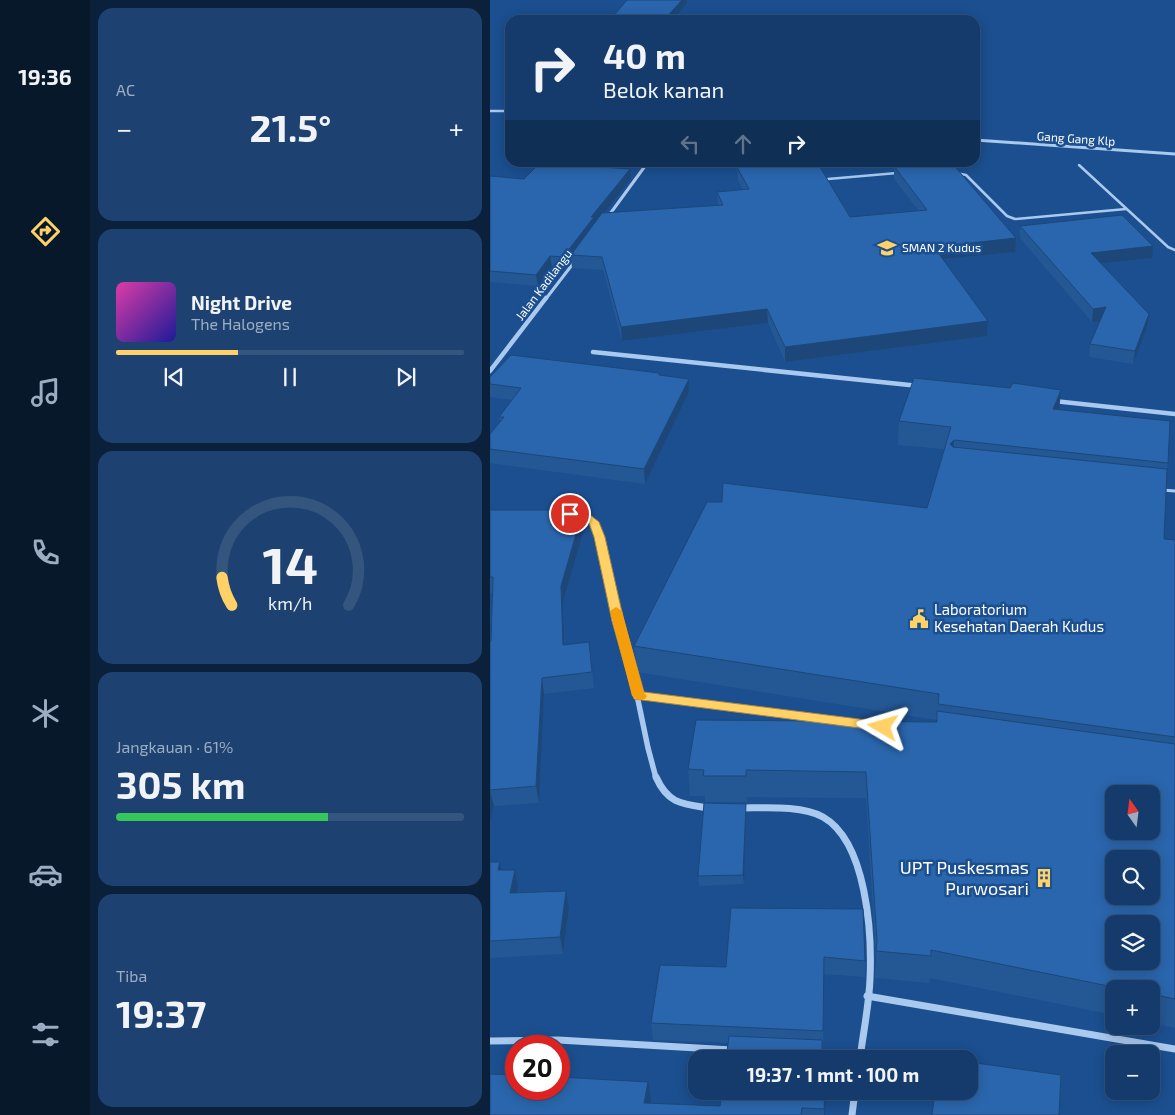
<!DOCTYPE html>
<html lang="id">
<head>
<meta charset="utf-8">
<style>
  body { margin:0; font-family:"Exo 2",sans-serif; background:#1d4271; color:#f1f3f6; height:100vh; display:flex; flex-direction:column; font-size:19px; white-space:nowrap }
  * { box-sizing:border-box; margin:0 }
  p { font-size:16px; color:#9dadc1 }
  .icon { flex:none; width:28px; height:28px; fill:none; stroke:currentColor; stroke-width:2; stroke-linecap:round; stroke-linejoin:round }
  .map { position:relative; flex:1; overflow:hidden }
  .panel { display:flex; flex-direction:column; gap:8px; padding:8px; background:#0b203b; width:400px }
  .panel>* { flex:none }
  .banner { position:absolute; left:15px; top:15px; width:475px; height:152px; border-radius:15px; box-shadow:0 2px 12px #0003,0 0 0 1px #33557e; background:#143b6b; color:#f1f3f6; overflow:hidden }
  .needle { width:32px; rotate:346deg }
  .fabs { position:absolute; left:615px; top:785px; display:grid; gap:10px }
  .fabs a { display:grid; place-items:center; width:55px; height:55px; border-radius:10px; background:#143b6b; box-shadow:0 2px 12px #0003,0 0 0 1px #33557e; font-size:25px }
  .speed { position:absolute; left:15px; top:1035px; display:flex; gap:10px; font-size:25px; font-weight:700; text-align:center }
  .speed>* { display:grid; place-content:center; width:65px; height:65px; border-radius:50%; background:#143b6b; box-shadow:0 2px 12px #0003,0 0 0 1px #33557e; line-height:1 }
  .speed .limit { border:8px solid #d22; background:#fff; color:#111 }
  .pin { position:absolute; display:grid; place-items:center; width:42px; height:42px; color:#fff; margin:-21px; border:2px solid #fff; border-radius:50%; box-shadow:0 1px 5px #0007 }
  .me { position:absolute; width:55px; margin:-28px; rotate:277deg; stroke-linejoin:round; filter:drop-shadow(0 0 4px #0008) }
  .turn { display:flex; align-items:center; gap:18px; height:105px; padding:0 15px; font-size:22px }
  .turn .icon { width:65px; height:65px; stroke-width:2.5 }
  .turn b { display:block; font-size:35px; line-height:42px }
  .lanes { display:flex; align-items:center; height:48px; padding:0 15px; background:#0003; justify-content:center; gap:25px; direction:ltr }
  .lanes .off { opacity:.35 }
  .big { font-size:38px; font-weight:700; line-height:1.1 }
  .panel .card { flex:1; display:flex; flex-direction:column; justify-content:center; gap:8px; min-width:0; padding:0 18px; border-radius:15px; background:#1d4271 }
  .panel .dial { align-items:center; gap:0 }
  .dial svg { height:130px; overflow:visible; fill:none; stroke:#33557e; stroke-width:7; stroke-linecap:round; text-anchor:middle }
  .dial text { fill:#f1f3f6; stroke:none }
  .song { display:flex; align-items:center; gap:15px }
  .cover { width:60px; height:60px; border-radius:8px; background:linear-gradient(135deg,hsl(320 70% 55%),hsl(240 70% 35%)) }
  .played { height:5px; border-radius:2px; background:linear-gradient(90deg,#ffd166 35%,#33557e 35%) }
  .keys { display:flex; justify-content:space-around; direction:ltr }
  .heat { display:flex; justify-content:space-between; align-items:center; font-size:28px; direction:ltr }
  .charge { height:8px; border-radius:4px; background:linear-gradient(90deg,#34c759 61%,#33557e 0) }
  .trip { position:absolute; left:198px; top:1050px; width:290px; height:50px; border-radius:15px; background:#143b6b; box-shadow:0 2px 12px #0003,0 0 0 1px #33557e; font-weight:700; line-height:50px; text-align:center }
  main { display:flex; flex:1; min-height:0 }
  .menu { display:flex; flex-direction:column; width:90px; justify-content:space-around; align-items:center; background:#08182b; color:#9dadc1 }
  .menu .icon { width:35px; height:35px }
  .menu .selected { color:#ffd166 }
  .menu b { font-size:22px; color:#f1f3f6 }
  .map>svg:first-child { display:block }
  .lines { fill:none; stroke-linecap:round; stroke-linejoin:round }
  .service-far2 { stroke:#a9c9ee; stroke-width:2.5 }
  .service-far1 { stroke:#a9c9ee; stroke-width:3 }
  .service { stroke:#a9c9ee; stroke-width:4 }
  .minor-far4 { stroke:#a9c9ee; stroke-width:2.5 }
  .minor-far3 { stroke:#a9c9ee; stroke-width:3 }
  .minor-far2 { stroke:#a9c9ee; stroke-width:4.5 }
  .minor-far1 { stroke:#a9c9ee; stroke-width:5.5 }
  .minor { stroke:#a9c9ee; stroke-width:7 }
  .wall { fill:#245895 }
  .shaded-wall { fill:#1d4779 }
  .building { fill:#2a66ad; stroke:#1d4779; fill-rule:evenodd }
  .route { fill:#ffd166; stroke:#a68842 }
  .slow { fill:#f59e0b }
  .labels { text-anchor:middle; stroke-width:5; stroke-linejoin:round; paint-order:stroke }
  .far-street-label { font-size:12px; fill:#fff; stroke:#1b4f8f }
  .far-poi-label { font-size:12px; fill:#fff; stroke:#1b4f8f; text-anchor:start }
  .poi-label { font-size:15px; fill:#fff; stroke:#1b4f8f; text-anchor:start }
  .near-poi-label { font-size:18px; fill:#fff; stroke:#1b4f8f; text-anchor:end }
</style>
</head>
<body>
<main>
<nav class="menu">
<b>19:36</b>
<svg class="icon selected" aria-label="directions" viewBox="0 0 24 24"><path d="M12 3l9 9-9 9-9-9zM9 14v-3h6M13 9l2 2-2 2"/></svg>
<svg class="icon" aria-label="music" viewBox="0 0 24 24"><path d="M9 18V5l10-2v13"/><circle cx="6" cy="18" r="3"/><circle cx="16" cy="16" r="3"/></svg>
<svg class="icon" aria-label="phone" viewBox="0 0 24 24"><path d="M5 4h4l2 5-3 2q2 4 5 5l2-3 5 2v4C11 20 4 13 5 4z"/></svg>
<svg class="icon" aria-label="climate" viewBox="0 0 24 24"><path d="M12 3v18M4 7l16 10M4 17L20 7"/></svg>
<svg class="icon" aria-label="car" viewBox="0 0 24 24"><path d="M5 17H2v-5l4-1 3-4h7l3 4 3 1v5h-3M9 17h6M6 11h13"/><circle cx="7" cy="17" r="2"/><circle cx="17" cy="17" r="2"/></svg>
<svg class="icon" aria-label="filters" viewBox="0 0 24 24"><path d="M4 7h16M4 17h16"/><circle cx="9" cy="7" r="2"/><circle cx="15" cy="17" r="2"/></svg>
</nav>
<section class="panel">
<div class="card"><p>AC</p>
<div class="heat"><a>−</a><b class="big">21.5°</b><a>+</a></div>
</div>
<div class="card">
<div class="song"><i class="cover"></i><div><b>Night Drive</b><p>The Halogens</p></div></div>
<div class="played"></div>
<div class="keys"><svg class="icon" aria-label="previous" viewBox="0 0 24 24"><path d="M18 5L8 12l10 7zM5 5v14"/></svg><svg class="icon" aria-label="pause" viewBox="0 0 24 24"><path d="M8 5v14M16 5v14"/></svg><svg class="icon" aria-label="next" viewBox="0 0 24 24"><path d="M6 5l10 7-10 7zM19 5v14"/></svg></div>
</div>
<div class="card dial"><svg viewBox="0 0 100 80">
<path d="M14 69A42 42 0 1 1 86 69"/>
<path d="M14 69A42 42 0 0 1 8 52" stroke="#ffd166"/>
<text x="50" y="56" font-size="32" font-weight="700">14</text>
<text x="50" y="72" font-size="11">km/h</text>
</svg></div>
<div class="card"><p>Jangkauan · 61%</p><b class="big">305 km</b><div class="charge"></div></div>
<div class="card"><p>Tiba</p><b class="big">19:37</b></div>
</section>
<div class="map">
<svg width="685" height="1115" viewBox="0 0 685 1115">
  <rect width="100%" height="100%" fill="#1b4f8f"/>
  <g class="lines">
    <g class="service-far2">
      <path d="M589,165l89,82 7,3"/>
      <path d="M466,173l10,2 41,41 8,3 111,-10"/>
      <path d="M338,179l69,-6"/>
    </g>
    <path class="service-far1" d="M672,490l13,1"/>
    <path class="service" d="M148,696l204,26"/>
    <path class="minor-far4" d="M0,111h20"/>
    <g class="minor-far3">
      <path d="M485,140l200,14"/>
      <path d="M117,218l41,-56"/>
      <path d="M55,300l30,-39"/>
    </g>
    <g class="minor-far2">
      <path d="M103,352l326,34"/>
      <path d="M0,371l56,-73"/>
      <path d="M564,401l121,13"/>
    </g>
    <path class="minor-far1" d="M88,515l13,4 6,10 4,12 6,34 27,106 14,67 8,30"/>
    <g class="minor">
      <path d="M166,777c12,27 26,27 53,31"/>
      <path d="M250,808c24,0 62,-3 83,9 44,25 49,117 47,162 -1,27 -7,54 -10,80"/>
      <path d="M377,996l308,53"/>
      <path d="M0,1041l68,-1 174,10"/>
      <path d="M326,1053l44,2"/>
      <path d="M362,1115l3,-24"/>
    </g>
  </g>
  <g class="wall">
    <path d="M51,162h71l-4,5 23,12 -27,34 114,-8 -1,-13 26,-2 -5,-10 -1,-13 113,50 68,-7 -24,-31v-13l121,86 -72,7 44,77 -202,26 -17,-39 -146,18 -19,-71 -31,-2 -1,-9 -7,9 -12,-1 -14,19 -48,-4v-106l34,3z"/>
    <path d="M530,226l132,32 -51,6 46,64 -14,36 -44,-7 1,-13 10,-23 -8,1 -72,-84z"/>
    <path d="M169,375l30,4v13l-44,92 -155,-21v-29l10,-12 -1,-5 13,-17 -22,-3v-20z"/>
    <path d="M569,410l109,53 -1,6 -3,70 11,1v488l-24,-5v-34h-37v26l-184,-37 -1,5 -54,-5 1,-19 -10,-161 -119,-1v5h-42v-6h-15l-2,-27 249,-47v-2l-300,-48 -3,-26 293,-138 17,-59 -46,-4 1,-24z"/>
    <path d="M0,510l95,16 -22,76 2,43 24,-3 5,46 -50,6 -5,109 -45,3 -4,15v-179l1,-1 1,-48h-2z"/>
    <path d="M256,813l-2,71 -45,2 -1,-10z"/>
    <path d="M0,862l12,8h13l3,17 -1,5 49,-1 3,17 -6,46 -73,4z"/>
    <path d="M241,908l134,53v16l-41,-3 -1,83 -95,-14 -75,-3 -2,-17 75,-56z"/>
    <path d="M337,1091l-2,24h-335l161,-15 -1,3 70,3z"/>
  </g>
  <g class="shaded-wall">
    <path d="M192,0h5v3l-15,17h-8z"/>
    <path d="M112,162h10l-12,15 -1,-10z"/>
    <path d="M140,169l1,10 -60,76v4l-7,9 -1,-11 28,-40z"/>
    <path d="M526,238l-1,14 -82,8 1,-13z"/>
    <path d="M663,246l-1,12 -63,7 2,-12z"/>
    <path d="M60,256l2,11 -14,19 -2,-11z"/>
    <path d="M616,307l-2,14 -12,1 1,-13z"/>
    <path d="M277,309l1,14 -146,18 -1,-14z"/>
    <path d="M659,314l-2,14 -14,36 2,-13z"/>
    <path d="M498,321l-1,15 -202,26v-15z"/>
    <path d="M199,379v13l-44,92 -1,-15z"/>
    <path d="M571,390l-2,23 -6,-4z"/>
    <path d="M464,440l-2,24 -2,-20z"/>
    <path d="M93,510l2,16 -22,76 2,59 -2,-16 -2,-59z"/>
    <path d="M52,678l2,16 -5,109 -3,-17z"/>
    <path d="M0,790l4,16 -4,15z"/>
    <path d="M256,804v9l-2,71 -1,-9z"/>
    <path d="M10,862l3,17 -5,-9z"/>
    <path d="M25,870l3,17 -5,23 -3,-17z"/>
    <path d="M76,891l3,17 -6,46 -3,-17z"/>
    <path d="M158,1082l3,18 -3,15 -4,-12z"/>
    <path d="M335,1091h2l-2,24h-1z"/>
  </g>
  <g class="building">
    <path d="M137,0h55l-18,20h-54z"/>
    <path d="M51,162h61l-3,5 31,2 -39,48h3l-31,40 -13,-1 -14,19 -46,-4v-95l34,3z"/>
    <path d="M305,162h22l33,55 77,-7 -33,-44 45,-4h12l65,76 -82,9 54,74 -203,26 -18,-38 -146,18 -19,-70 -31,-2 31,-42 121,-8 -6,-13 32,-3 -12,-22z"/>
    <path d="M632,215l31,31 -62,7 58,61 -14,37 -45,-7 16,-37 -13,2 -73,-83z"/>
    <path d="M21,355l148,18v2l30,4 -45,90 -154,-20v-15l14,-17h-5l22,-29 -31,-4v-7z"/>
    <path d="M424,378l96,10 3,-5 48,7 -8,19 117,12 -2,42 -214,-23 -4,4 3,3 214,22 -3,70 11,1v197l-237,-33 1,-10 -305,-48 73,-144h15l1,-19 204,25 24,-81 -52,-6z"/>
    <path d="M0,510h93l-22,76 2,59 26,-3 3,30 -50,6 -6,108 -46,4v1v-149l1,-1 2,-64h-3z"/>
    <path d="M447,711l238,33v255l-24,-5v-5h-28l-192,-39v6l-55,-5 1,-10 -11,-169 -120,-2v6h-43l1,-6 -16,-1 8,-49 241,2zM624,794h37v37h-37zM624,859h37v37h-37zM624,924h37v37h-37z"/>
    <path d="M214,803l42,1 -3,71 -45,1z"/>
    <path d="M0,862h10l-2,8h17l-5,23 56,-2 -6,46 -70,4z"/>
    <path d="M241,908l132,1 2,52 -41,-4 -1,74 -172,-8 9,-58 66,2z"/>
    <path d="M239,1036l93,4v17h6v2h-102z"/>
    <path d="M479,1062l92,13 -2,40h-127l3,-24h34z"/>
    <path d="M0,1074l26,1v14h43v-12l89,5 -4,21 76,3 2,-15h103l-1,18 -22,-1 -1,7h-311z"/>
  </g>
  <path class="route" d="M80,511l19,3 10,8 6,15 19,84 20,71 239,30 5,2 2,3 -2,3 -5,1 -249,-32 -22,-78 -18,-84 -5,-14 -6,-4 -17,-3 -2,-2z"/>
  <path class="slow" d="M126,607l6,4 22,82 3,3 -2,3 -7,1 -6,-4 -22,-85z"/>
  <defs>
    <g id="school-bare" transform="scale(1.5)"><path d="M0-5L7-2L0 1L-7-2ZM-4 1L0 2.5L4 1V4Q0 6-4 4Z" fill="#ffd166" stroke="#1b4f8f" stroke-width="2.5" paint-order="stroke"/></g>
    <g id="civic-bare" transform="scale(1.5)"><path d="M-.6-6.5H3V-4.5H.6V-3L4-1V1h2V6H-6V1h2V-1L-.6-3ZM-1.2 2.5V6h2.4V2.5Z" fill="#ffd166" stroke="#1b4f8f" stroke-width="2.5" paint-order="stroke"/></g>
    <g id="building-bare" transform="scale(1.5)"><path d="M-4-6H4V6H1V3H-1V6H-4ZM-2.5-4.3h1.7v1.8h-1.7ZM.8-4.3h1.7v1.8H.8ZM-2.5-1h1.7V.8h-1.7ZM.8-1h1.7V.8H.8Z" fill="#ffd166" stroke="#1b4f8f" stroke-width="2.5" paint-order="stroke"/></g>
  </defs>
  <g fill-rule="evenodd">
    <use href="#school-bare" x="397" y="248"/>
    <use href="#civic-bare" x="429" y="619"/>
    <use href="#building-bare" x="554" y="878"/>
  </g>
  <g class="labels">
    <g class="far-street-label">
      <text transform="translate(586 139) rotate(4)" y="4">Gang Gang Klp</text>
      <text transform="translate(54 285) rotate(-53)" y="4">Jalan Kadilangu</text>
    </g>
    <g class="far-poi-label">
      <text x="412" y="252">SMAN 2 Kudus</text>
    </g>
    <g class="poi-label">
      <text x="444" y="615">Laboratorium<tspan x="444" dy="17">Kesehatan Daerah Kudus</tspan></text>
    </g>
    <g class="near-poi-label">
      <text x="539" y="874">UPT Puskesmas<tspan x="539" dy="21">Purwosari</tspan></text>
    </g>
  </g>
</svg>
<div class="fabs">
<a><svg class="needle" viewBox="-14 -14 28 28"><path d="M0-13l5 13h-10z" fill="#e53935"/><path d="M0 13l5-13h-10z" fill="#9dadc1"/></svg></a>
<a><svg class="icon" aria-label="search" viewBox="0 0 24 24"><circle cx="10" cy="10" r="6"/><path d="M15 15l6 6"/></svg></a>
<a><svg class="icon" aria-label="layers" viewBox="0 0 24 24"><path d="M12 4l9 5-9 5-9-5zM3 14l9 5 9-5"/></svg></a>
<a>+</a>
<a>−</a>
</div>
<div class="speed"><div class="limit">20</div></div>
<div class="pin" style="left:80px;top:514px;background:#d93025"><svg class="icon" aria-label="arrive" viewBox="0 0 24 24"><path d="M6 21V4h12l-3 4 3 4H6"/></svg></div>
<svg class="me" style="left:393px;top:727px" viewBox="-20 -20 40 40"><path d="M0-17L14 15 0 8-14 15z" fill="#ffd166" stroke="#fff" stroke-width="4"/></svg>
<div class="trip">19:37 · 1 mnt · 100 m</div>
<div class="banner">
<div class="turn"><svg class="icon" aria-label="right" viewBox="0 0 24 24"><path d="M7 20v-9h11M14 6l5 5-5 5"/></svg><div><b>40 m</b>Belok kanan</div></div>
<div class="lanes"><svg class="icon off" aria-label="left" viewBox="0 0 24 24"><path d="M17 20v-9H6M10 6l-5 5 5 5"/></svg><svg class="icon off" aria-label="ahead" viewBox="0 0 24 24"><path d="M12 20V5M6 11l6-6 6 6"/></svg><svg class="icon" aria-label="right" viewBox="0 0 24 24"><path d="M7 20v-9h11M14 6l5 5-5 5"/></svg></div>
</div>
</div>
</main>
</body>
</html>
